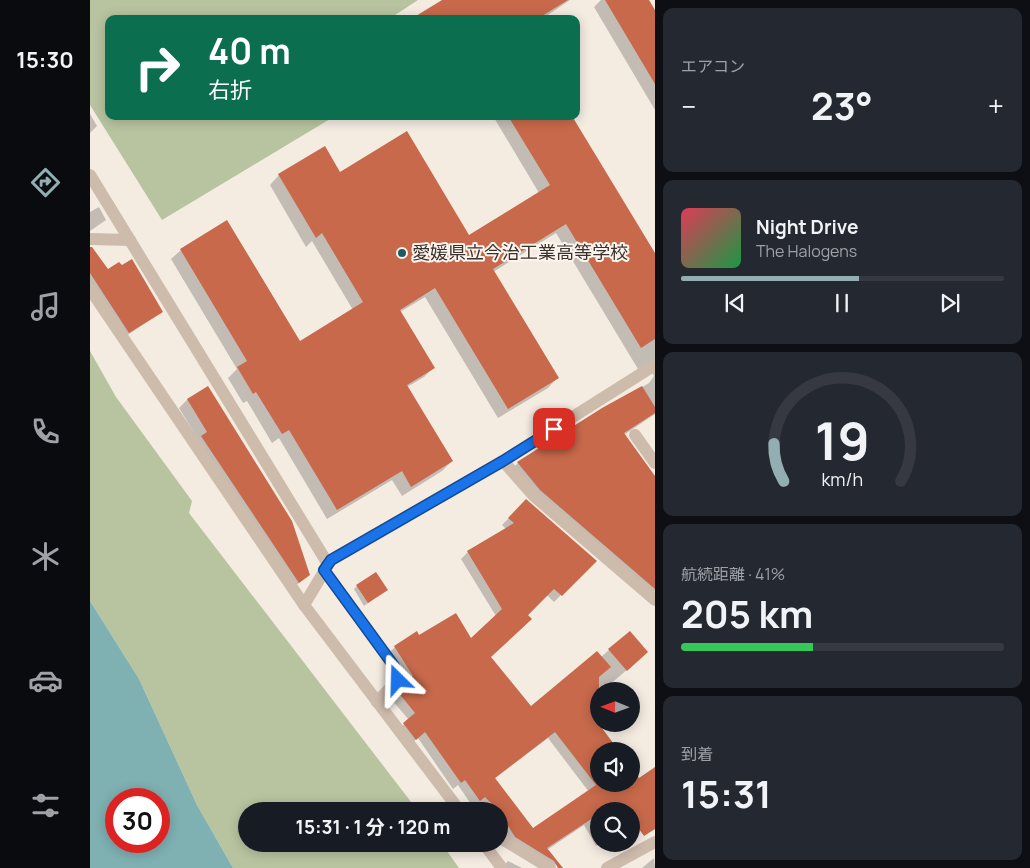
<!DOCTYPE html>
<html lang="ja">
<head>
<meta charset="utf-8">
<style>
  body { margin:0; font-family:Manrope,"Noto Sans JP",sans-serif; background:#242831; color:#f1f3f6; height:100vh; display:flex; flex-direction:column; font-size:19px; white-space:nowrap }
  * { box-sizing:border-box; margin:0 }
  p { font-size:16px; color:#9ea1a6 }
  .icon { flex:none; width:28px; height:28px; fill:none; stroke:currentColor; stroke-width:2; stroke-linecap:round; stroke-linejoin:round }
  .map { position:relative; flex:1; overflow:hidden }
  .drawer { display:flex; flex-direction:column; gap:8px; padding:8px; background:#0d0f14; width:375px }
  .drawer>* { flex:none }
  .guide { position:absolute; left:15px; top:15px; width:475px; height:105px; border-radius:10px; box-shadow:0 2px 12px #0003; background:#0b6e4f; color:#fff; overflow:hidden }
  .needle { width:32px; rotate:271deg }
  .tools { position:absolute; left:500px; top:682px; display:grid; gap:10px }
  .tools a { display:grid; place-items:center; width:50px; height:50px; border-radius:50%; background:#171b24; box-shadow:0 2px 12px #0003; font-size:25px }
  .speed { position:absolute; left:15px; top:788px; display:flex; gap:10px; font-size:25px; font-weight:700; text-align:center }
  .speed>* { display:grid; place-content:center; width:65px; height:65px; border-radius:50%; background:#171b24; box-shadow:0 2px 12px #0003; line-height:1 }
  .speed .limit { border:8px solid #d22; background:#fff; color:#111 }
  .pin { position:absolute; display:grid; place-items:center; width:42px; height:42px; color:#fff; margin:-21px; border-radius:10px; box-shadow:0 2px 8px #0006 }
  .me { position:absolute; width:55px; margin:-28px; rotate:338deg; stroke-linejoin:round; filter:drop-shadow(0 0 4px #0008) }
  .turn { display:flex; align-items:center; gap:18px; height:105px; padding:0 20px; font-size:22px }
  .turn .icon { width:65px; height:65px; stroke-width:2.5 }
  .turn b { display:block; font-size:35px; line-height:42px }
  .big { font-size:38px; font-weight:700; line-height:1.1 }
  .drawer .tile { flex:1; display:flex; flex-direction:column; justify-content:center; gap:8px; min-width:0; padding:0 18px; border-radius:10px; background:#242831 }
  .drawer .dial { align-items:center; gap:0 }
  .dial svg { height:130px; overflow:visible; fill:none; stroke:#363941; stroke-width:7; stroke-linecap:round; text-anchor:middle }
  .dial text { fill:#f1f3f6; stroke:none }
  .song { display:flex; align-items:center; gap:15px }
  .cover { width:60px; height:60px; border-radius:8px; background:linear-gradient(135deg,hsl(350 70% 55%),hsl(140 70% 35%)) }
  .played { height:5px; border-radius:2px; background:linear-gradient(90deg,#92aeb2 55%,#363941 55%) }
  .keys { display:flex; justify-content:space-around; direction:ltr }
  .heat { display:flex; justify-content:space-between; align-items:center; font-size:28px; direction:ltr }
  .charge { height:8px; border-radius:4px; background:linear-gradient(90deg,#34c759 41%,#363941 0) }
  .trip { position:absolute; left:148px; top:802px; width:270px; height:50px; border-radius:25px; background:#171b24; box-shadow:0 2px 12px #0003; font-weight:700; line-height:50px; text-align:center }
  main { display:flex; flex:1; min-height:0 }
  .tabs { display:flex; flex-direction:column; width:90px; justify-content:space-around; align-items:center; background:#090b0e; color:#9ea1a6 }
  .tabs .icon { width:35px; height:35px }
  .tabs .active { color:#92aeb2 }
  .tabs b { font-size:22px; color:#f1f3f6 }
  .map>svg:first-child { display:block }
  .green { fill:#b8c4a0 }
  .water { fill:#7fb0b2; fill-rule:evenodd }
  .shadow { fill:#0003; fill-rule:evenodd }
  .building { fill:#c8694b; fill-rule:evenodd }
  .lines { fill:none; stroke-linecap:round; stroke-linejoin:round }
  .street { stroke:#cdbbac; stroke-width:12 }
  .route-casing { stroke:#114b97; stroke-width:12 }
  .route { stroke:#1a73e8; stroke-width:9 }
  .poi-dot { fill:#1f5a5e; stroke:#fbf5ee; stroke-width:2 }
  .labels { text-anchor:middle; stroke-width:4; stroke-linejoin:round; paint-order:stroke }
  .poi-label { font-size:18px; fill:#3b302b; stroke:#fbf5ee; text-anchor:start }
</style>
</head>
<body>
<main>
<nav class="tabs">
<b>15:30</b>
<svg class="icon active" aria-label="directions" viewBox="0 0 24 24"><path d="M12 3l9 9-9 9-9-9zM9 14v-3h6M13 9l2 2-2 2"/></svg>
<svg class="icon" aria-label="music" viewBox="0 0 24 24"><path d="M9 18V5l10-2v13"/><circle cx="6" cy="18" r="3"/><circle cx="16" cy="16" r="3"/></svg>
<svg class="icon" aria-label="phone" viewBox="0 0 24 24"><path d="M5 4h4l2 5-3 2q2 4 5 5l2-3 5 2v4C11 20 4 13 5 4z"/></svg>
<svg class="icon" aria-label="climate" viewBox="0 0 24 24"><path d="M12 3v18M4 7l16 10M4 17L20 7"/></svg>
<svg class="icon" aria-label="car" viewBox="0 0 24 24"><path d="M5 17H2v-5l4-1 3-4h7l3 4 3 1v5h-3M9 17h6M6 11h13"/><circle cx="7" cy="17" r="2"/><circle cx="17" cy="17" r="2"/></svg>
<svg class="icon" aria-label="filters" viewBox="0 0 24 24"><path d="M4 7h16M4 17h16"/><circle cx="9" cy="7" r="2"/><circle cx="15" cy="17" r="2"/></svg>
</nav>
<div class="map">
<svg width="565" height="868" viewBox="0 0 565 868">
  <rect width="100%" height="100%" fill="#f4ebe1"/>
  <g class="green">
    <path d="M0,0h328l-29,19h-280v97h226l-173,104 -72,-115z"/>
    <path d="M0,351l26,46 76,104 -3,12 229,298h-172v33h196l17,24h-226l-36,-63 -58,-126 -49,-78z"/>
  </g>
  <path class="water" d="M0,601l49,78 58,126 36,63h-143zM26,799h43v42h-43z"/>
  <g class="shadow">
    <path d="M355,0h125l-28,19h-129z"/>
    <path d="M511,0h47l7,12v98l-61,-103z"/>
    <path d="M0,114l7,12 -7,7z"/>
    <path d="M403,116h78l84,139v159l-31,21 31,44v112l-9,8 -138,-126 10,-10 131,-80 5,-7 -5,-9 -11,2 -82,-136 -63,39 64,106 -9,10 -50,30 -73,-121 -25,15 33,56 -9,9 -17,10 45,74 -10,10 -40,25 -10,-16 -65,39 -48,-81 -7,5 -25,-42 -4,2 -15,-25 9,-9 -66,-110 10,-9 119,92 53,-32 -41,-69 -6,6 -36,-62 9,-10 61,-2 128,63 71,-43z"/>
    <path d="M9,207l7,13 -16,11v-19z"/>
    <path d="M0,248l17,23 55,41 -39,26 -33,-48z"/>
    <path d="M118,387l100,188 -17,15 -112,-182 8,-8z"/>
    <path d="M436,501l69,60 -41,41 -7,-7 -58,62 42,51 70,-51 29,-25 10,27 -38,32h-3v33h8l-6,5 17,22h-19v33h32l24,-16v47l-4,4 -20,14v-22h-32v33l-3,2 -12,-21 -37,25 10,13 -5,5 -53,-37v-20h-15l-6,-8 -5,4 -15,-22 -5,4 -35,-51 -9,7 -12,-15 12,-10 -17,-20 15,-17 -19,-29 7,-7 24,-11 52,4 25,-24 -35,-57 7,-7 38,-23 -4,-4zM458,738l41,54 -56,37 -39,-50z"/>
    <path d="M267,586l29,4 -22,16 -10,-17z"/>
    <path d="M564,858l1,10h-13z"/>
    <path d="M418,861l14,7h-20z"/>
  </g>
  <g class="building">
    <path d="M352,0h126l-31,19h-126z"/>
    <path d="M515,0h44l6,10v74z"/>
    <path d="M418,116h64l83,137v86l-14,9 -75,-124 -73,45 66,109 -51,31 -73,-121 -35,22 35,58 -28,17 46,76 -42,26 -9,-16 -65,39 -48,-80 -7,4 -26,-42 -3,2 -16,-27 10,-6 -67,-112 47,-29 73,121 63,-39 -41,-69 -6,5 -38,-64 47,-28 15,26 67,-41 62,104 81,-50z"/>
    <path d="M0,247h2l16,22 11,-7 3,3 10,-6 31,53 -34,21 -39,-60z"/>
    <path d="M118,386l84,135 18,54 -11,8 -98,-147 6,-4 -20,-33z"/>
    <path d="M552,386l13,21v6l-31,20 31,43v113l-115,-99 -23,-28 85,-54z"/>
    <path d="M436,499l71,62 -35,35 -8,-7 -26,26 4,4 -41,38 40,49 66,-55 14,16 -12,10v47l20,27h-20v33h32v-17l8,11 16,-11v62l-11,7 -13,-18v-7h-32v3l-52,34 16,20h-5l-4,-7 -39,-24 -16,-26 -14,-14 -5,4 -15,-21 -4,3 -36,-51 -9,8 -13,-17 12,-10 -17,-21 15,-16 -19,-30 23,-15 2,4 37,-22 15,25 31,-29 -35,-58 47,-28 -6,-5zM465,732l41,53 -63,43 -38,-50z"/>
    <path d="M286,572l12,18 -20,13 -12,-18z"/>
    <path d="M540,631l18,21 -21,19 -19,-22z"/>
  </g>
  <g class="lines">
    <g class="street">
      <path d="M0,175l238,389"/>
      <path d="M0,239l40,1"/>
      <path d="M0,289l214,316 156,206"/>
      <path d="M545,435l20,28"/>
      <path d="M413,461l31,35 121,104"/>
      <path d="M234,570l70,96 4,14 -21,22"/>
      <path d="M214,605l27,-45 172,-99 152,-96"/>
      <path d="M409,837l51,31"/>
      <path d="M394,844l18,24"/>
      <path d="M517,868l48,-26"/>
    </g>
  </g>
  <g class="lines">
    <g class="route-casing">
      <path id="route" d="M308,680l-4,-14 -70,-96 7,-10 172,-99 51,-32"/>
    </g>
    <use href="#route" class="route"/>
  </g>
  <circle class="poi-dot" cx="312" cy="253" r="5"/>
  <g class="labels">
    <g class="poi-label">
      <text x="322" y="259">愛媛県立今治工業高等学校</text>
    </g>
  </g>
</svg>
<div class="tools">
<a><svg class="needle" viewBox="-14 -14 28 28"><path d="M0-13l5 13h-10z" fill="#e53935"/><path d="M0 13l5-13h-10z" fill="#9ea1a6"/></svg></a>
<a><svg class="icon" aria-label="sound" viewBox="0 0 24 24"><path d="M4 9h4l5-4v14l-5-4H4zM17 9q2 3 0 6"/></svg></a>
<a><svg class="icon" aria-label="search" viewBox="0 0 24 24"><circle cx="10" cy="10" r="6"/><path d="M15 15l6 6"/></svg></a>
</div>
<div class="speed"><div class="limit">30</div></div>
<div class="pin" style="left:464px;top:429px;background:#d93025"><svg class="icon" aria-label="arrive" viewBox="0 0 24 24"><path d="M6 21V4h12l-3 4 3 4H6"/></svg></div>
<svg class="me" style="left:308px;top:680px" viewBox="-20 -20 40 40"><path d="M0-17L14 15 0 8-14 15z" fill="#1a73e8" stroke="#fff" stroke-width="4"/></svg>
<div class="trip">15:31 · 1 分 · 120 m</div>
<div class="guide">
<div class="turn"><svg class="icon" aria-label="right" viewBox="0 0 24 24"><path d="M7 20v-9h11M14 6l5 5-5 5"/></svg><div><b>40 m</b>右折</div></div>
</div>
</div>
<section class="drawer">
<div class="tile"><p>エアコン</p>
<div class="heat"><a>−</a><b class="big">23°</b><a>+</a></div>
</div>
<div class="tile">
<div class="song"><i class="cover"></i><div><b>Night Drive</b><p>The Halogens</p></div></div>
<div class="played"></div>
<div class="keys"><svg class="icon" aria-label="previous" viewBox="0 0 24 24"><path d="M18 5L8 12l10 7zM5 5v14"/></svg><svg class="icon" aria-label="pause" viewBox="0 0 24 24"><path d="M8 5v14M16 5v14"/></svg><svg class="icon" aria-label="next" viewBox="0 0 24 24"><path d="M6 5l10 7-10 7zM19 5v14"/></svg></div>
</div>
<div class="tile dial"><svg viewBox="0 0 100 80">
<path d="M14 69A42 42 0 1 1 86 69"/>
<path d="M14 69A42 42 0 0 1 8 46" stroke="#92aeb2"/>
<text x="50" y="56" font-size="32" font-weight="700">19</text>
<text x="50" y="72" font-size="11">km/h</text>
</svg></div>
<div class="tile"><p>航続距離 · 41%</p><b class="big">205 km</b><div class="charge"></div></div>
<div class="tile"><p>到着</p><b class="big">15:31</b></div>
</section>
</main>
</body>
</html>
